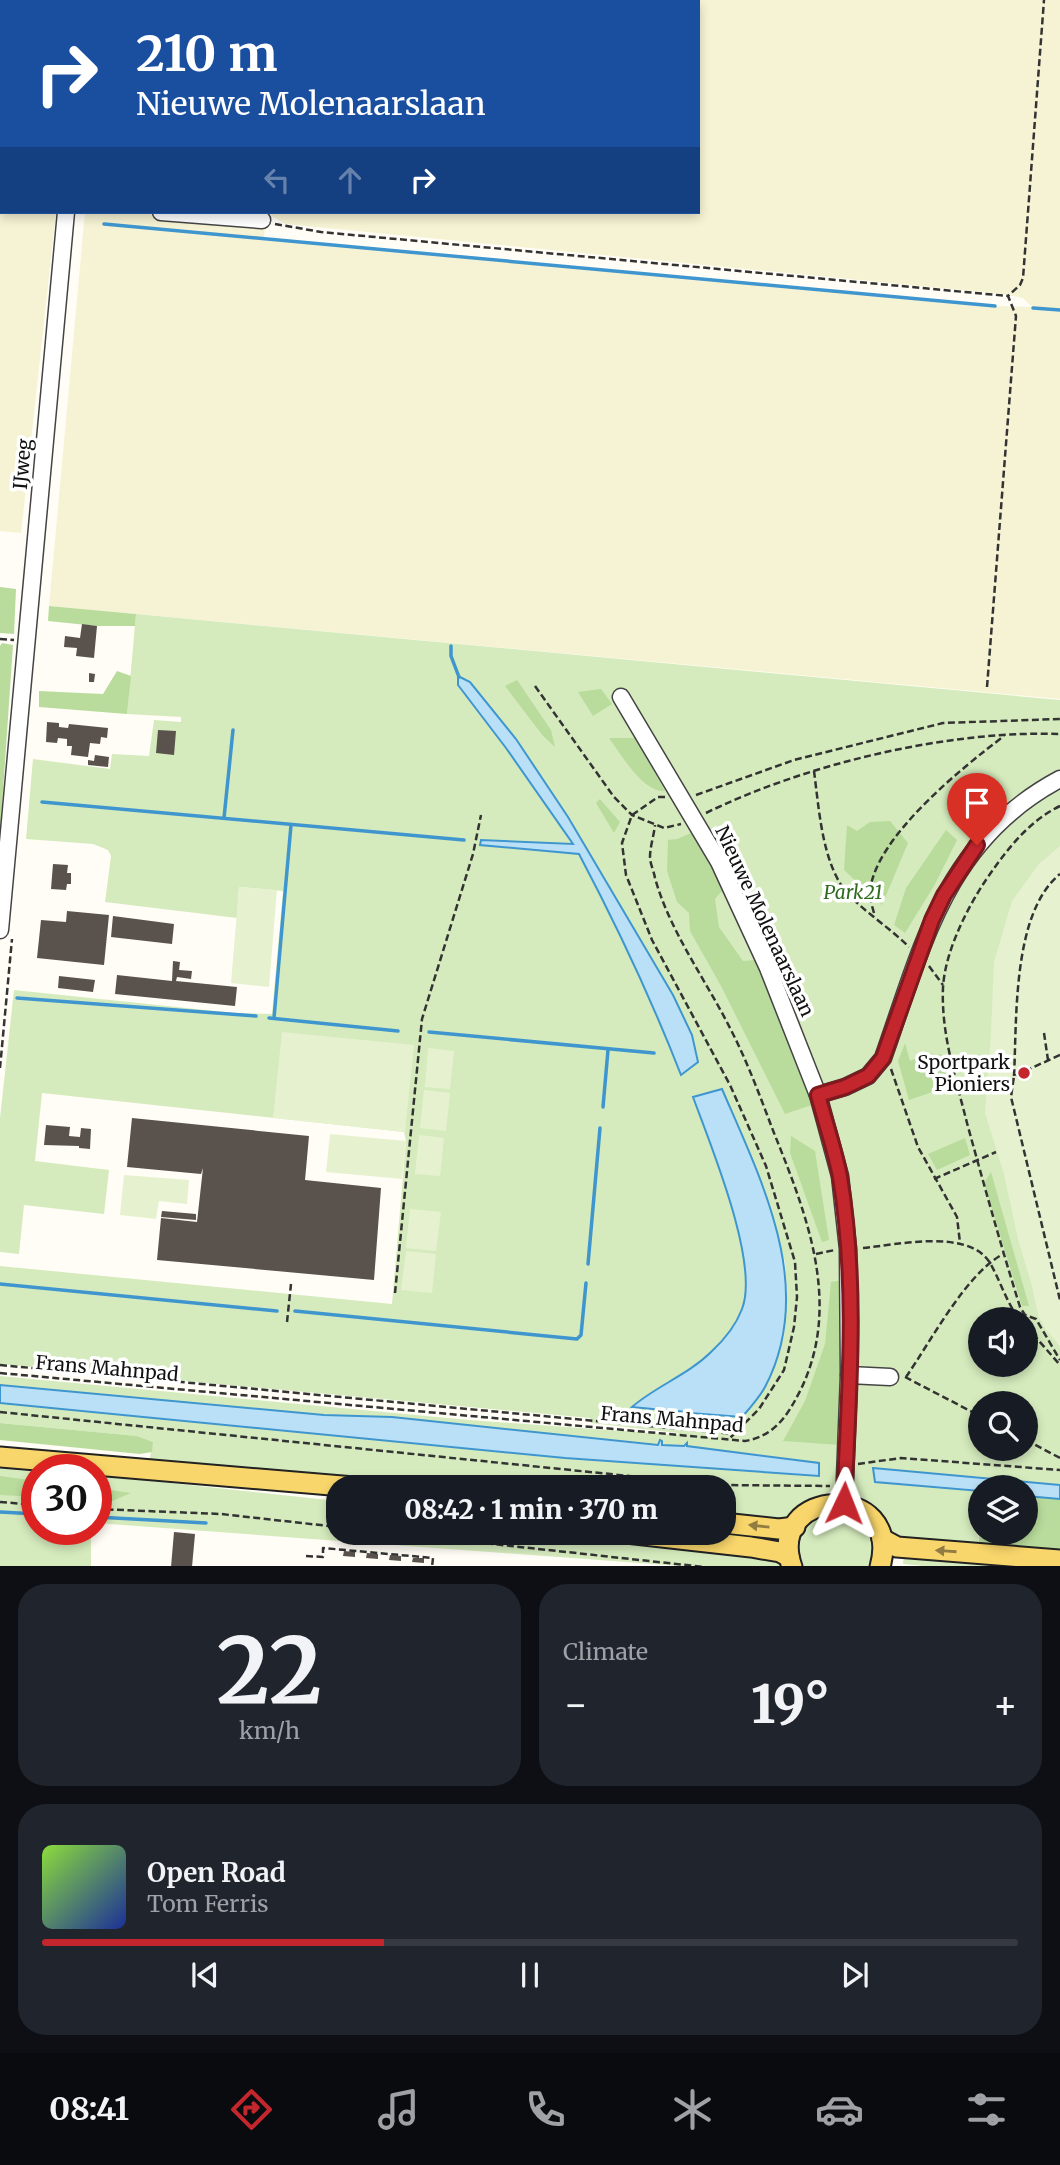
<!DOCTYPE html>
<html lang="en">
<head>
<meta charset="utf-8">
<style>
  body { margin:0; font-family:Merriweather,serif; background:#20242c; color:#f1f3f6; height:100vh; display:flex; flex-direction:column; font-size:26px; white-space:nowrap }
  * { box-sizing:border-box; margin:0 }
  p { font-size:23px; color:#9ea1a6 }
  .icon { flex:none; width:38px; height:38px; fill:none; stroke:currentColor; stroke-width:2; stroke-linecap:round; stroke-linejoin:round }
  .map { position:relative; height:1566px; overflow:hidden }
  .side { display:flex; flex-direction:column; gap:18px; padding:18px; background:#0d0f14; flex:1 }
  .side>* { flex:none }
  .guide { position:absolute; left:0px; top:0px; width:700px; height:214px; box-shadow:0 4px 10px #0003; background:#1a4fa0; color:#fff; overflow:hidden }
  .buttons { position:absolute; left:968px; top:1307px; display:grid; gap:14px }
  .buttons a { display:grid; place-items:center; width:70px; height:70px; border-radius:50%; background:#171b24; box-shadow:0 4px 10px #0003; font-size:35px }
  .speed { position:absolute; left:21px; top:1454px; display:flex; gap:14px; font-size:35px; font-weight:700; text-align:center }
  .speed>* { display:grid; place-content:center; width:91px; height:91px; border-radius:50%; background:#171b24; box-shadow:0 4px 10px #0003; line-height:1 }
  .speed .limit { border:10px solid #d22; background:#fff; color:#111 }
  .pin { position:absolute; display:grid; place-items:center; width:60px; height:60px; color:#fff; margin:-72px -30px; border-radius:50% 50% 50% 0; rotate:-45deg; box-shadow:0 0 7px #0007 }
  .pin .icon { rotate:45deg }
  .me { position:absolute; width:77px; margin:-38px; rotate:2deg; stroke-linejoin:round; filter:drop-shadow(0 0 5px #0008) }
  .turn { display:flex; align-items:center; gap:24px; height:147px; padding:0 21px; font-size:32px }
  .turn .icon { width:91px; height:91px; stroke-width:2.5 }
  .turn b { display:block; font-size:49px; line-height:60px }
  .lanes { display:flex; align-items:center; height:66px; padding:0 21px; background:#0003; justify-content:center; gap:35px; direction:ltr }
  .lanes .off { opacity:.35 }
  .big { font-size:52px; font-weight:800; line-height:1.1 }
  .side .widget { flex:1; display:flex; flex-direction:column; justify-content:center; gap:10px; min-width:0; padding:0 24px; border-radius:28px; background:#20242c }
  .side .dial { align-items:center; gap:0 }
  .dial b { font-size:91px; line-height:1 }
  .song { display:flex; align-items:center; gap:21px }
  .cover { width:84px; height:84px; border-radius:10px; background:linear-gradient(135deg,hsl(90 70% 55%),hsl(230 70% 35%)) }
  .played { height:7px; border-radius:4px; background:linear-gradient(90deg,#c4262e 35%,#363941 35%) }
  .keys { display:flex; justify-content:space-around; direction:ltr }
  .heat { display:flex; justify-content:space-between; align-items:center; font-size:38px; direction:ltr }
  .side .tiles { flex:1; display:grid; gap:18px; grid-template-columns:1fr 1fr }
  .widget:last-child { grid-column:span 2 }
  .trip { position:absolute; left:326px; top:1475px; width:410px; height:70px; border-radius:28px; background:#171b24; box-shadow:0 4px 10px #0003; font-weight:800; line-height:70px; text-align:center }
  .tabs { display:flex; height:112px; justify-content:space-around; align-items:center; background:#090b0e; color:#9ea1a6 }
  .tabs .icon { width:49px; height:49px }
  .tabs .active { color:#c4262e }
  .tabs b { font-size:32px; color:#f1f3f6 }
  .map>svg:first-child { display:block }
  .farmland { fill:#f6f3d4; fill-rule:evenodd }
  .green { fill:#d5ebbd; fill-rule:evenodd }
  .forest { fill:#b9dc9c }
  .pitch { fill:#e6f2cf }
  .water { fill:#b9e0f7; stroke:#3f96cf; stroke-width:2 }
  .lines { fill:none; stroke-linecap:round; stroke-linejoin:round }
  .stream { stroke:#3f96cf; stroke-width:3.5 }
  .building { fill:#5a524d }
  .minor-casing { stroke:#444; stroke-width:19 }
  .major-casing { stroke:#222; stroke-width:23 }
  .path { stroke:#333; stroke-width:2.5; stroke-dasharray:7 3.5; stroke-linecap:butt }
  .minor { stroke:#fff; stroke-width:16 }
  .major { stroke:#f9d66b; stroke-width:19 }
  .oneway { fill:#917d42 }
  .route-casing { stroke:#7f191e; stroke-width:18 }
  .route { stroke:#c4262e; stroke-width:12 }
  .poi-dot { fill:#c4262e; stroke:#fff; stroke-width:2.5 }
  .labels { text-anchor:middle; stroke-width:7; stroke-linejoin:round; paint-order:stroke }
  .street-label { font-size:19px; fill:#111; stroke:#fff }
  .park-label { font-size:19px; font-style:italic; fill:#2f6b1f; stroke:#fff }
  .poi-label { font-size:19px; fill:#111; stroke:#fff; text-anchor:end }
</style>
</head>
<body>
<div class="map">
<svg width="1060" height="1567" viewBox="0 0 1060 1567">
  <rect width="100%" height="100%" fill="#fffdf5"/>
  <g class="farmland">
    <path d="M0,0h72l-70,2v210h54l-35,321 -21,-2z"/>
    <path d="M268,0h792v699l-1011,-93 36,-394h613v-210zM266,212l19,12 717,70 21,4 9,9 -37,-1 -731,-67z"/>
  </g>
  <g class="green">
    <path d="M105,0h163l-163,2z"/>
    <path d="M136,614l924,86v785l-187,-16 2,13 105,9 -2,56 -77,-7 -8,-6 -16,-22 -10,-11 -13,-5 -16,-19 -5,12 -6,5 -21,8 -24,18 -59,-3v-29h-307l-267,-26 4,-20 -17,-6 -136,-13v-20l819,73v-12l-132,-18v-3l-3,3 -22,-1v-4l-2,-1 -1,5 -267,-28 -68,-2 -324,-30v-9l469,44 209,15v-2l-87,-10 -1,-5 -590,-54v-98l392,38 14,-163 -2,-9 -362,-39 -7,68 74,9 -5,44 -80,-9 -5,49 -19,-2v-134l14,-128 220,23 38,1 11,-123 -44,-4 -2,31 -132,-16 6,-46 -3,-6 -15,-6 -67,-5 7,-80 77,10 2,-15 37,2 5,-36 27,2v-5l-54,-3zM458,685l58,54 52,78 105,178 19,40 -11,39c-30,-76 -64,-148 -102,-220l-99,-9 1,-5 92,5 -67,-97zM722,1089l63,173 2,28 -3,47 -95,76v3l-2,-4 -7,-1 -46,-4c23,-22 55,-32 78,-55 12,-13 24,-27 31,-43 17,-46 -33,-164 -49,-211zM980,1320h46v45h-46zM980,1404h46v45h-46z"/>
    <path d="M0,1466l43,4h-6v60h54v36h-91z"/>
    <path d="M96,1475l242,26v32h252l178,23 14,10h-102l-584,-43z"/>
    <path d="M826,1512c6,0 16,-1 22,2 21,8 30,34 20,53l-66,-1c-13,-27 2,-40 24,-54z"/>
    <path d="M904,1554l156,12 -125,1 -32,-3z"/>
  </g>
  <g class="forest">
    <path d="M0,587l16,2 -2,45 -14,-1z"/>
    <path d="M49,606l87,8 -1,12h-38l-49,-5z"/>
    <path d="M2,643l11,2 -13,190v-189z"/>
    <path d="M117,671l14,5 -4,38 -88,-7v-16l64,3z"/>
    <path d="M517,680l34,50 4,17 -12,-11 -38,-50z"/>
    <path d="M601,689l11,15 -19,12 -15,-24z"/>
    <path d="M609,738h26l30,53c-22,2 -44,-37 -56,-53z"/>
    <path d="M600,799l20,23 -6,11 -18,-30z"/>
    <path d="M890,821l18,22 -26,62 -38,-35 3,-45 10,6 13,-9z"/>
    <path d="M946,830l11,10 -23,46 -29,47 -11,-8 12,-37z"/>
    <path d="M696,831l28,58 -9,10 4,28 24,34 13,-1 56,145 -27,9 -64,-128 -31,-55 -1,-18 -12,-11 -10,-31 1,-31 9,-1z"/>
    <path d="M905,1043l5,18 17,-8 16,2 7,31 -41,14 -11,-39z"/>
    <path d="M791,1136l24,15 14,89 -7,2 -32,-89z"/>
    <path d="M965,1138l5,17 -33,15 -9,-16z"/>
    <path d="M991,1172l38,134h-7l-38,-123z"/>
    <path d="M843,1280l-2,165 -58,-4 22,-40 20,-57 6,-62z"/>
    <path d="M0,1423l137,13 16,6 -1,10 -12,2 -140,-14z"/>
    <path d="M0,1476l37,5v16l-37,-2z"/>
    <path d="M96,1488l35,5 -19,8 -16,-1z"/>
    <path d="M1026,1496l34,3v56l-82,-8 2,-23v9h46z"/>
  </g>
  <g class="pitch">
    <path d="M1060,846v500l-15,-18 -7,-13 -6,-29 -14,-47 -14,-65 -19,-61 6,-79 3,-72 18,-61 27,-37z"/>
    <path d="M239,887l38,3 -8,97 -38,-4z"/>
    <path d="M282,1032l132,13 -9,87 -132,-14z"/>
    <path d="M428,1048l26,3 -4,38 -25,-2z"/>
    <path d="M424,1090l26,3 -4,38 -26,-3z"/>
    <path d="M330,1134l76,7 -4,38 -76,-7z"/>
    <path d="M419,1135l25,3 -4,38 -25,-2z"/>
    <path d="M124,1175l65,5 -2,24 -28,-3 -3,18 -36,-4z"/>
    <path d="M410,1209l31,3 -5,39 -30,-3z"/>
    <path d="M406,1251l30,3 -4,39 -31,-3z"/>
  </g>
  <g class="water">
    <path d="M458,676l12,6 46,57 52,78 105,178 19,40 6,27 -17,13c-30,-77 -64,-149 -102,-221l-99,-9 1,-5 92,4 -67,-96 -48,-63z"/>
    <path d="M722,1089c40,93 95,199 43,298 -6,11 -15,21 -23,30l-52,-4 -3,3 -1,-4 -20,-2 -4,4v-4l-30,-3c24,-21 56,-32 79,-55 13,-12 25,-27 31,-43 18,-46 -32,-165 -49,-212z"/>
    <path d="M0,1385l324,30 68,2 266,28 2,-5 2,1v4l22,1 3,-3v3l132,17v13l-254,-18 -565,-55z"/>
    <path d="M873,1468l187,17v14l-34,-3v-8h-46v3l-105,-9z"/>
  </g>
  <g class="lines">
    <g class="stream">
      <path d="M104,224l891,82"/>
      <path d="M1033,308l27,2"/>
      <path d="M451,646v10l8,21"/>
      <path d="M42,802l422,38"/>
      <path d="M224,818l9,-88"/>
      <path d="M17,998l239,18"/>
      <path d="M269,1018l129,13"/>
      <path d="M274,1018l17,-193"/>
      <path d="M429,1032l225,21"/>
      <path d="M603,1107l5,-57"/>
      <path d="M588,1264l12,-136"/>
      <path d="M0,1284l277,27"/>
      <path d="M295,1311l282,28 4,-4 5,-52"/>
      <path d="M0,1512l37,2"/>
      <path d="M96,1517l110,6"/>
    </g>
  </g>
  <g class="building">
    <path d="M82,624l15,2 -3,32 -18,-2 1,-8 -13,-1 1,-11 15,2z"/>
    <path d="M89,673l6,1 -1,8h-5z"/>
    <path d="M47,722l12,1v4l9,1 1,-4 39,4 -1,10 -6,-1 -1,7 -10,-1 -2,14 -17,-2 1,-9h-5v-7l-9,-1 -1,5 -11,-1z"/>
    <path d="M158,730l18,1 -2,24 -18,-2z"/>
    <path d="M95,755l14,2 -1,10 -20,-2v-5l6,1z"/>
    <path d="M53,864l15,1 -1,8h4v11h-4l-1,6 -15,-1z"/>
    <path d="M67,911l42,4 -5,50 -67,-7 4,-38 25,2z"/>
    <path d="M113,916l61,8 -2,20 -61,-7z"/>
    <path d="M173,961l7,1 -1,8 13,1 -1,8 -14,-2 -1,4 61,6 -2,19 -120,-12 2,-19 55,6z"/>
    <path d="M59,976l36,4 -2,12 -35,-4z"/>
    <path d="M132,1118l177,18 -4,44 76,8 -7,92 -217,-20 4,-42 36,4 6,-54 -2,6 -74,-7z"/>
    <path d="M46,1125l24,2 -1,9 11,1 1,-9 10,1 -1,20 -11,-1v-2l-35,-1z"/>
    <path d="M162,1211l34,3v6l-35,-3z"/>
    <path d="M174,1532l21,2 -3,33h-21z"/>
    <path d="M344,1551l11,1v5l-12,-1z"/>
    <path d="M367,1553l11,1v5l-12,-1z"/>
    <path d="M390,1555l11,1v5l-12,-1z"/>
    <path d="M413,1558h11v5l-12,-1z"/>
  </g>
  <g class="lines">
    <g class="minor-casing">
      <g id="minor">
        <path d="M85,2v-2"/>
        <path d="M161,212l101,8"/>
        <path d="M621,697l98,165 49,106 50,127 22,81 8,73 1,126 -5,128"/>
        <path d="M0,930l66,-718"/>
        <path d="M818,1095l27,-8 23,-11 15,-18c40,-113 62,-218 177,-279"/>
        <path d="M849,1375l41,2"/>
      </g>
    </g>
    <g class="major-casing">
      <g id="major">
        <path d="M0,1457l366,31"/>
        <path d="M723,1523l56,6 16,-2"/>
        <path d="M626,1533l125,14 29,5 9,5"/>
        <path d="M882,1539l15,8 163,13"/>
        <path d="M792,1567c-28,-80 112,-87 88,0"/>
      </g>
    </g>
    <g class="path">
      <path d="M275,224l46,8 687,64"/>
      <path d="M0,639l14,1"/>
      <path d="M535,686l79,111 18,18 32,13 17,-4"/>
      <path d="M987,687l29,-371 -8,-20 12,-11 3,-7 21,-278"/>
      <path d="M814,771c5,37 8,94 34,123 18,19 42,34 61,53"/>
      <path d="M696,795l98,-35 149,-37 117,-4"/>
      <path d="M665,797h-7l-26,18 -10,28 4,32 26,65 78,145 36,81 29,96 2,35 -3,30 -10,43 -25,39 -25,25"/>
      <path d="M1060,806c-27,13 -47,36 -65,61 -23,31 -50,81 -52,121 -2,46 13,91 24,135 17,62 34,123 53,184l5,8 11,4 24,41"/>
      <path d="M706,813c100,-49 242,-83 354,-79"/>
      <path d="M874,913c-2,-7 -4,-14 -4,-21 4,-54 93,-125 134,-156"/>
      <path d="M929,966l14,19"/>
      <path d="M1044,1033l4,27"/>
      <path d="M1060,1055l-46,21 -3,21 49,203"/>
      <path d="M0,1068l12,-129"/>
      <path d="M891,1069l27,78 39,70 3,26"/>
      <path d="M1014,1076c3,-57 -2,-163 46,-202"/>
      <path d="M934,1179l62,-27"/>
      <path d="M863,1248c33,-3 106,-20 127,15 11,19 16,39 30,57"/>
      <path d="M816,1254l19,-4"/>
      <path d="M395,1293l27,-274 51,-165 8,-39"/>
      <path d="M287,1322l4,-38"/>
      <path d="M1026,1326l34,39"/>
      <path d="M0,1365l734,69 -5,5"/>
      <path d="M0,1373l745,68c30,-5 43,-26 56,-52 41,-85 6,-174 -27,-256 -13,-34 -26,-70 -43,-103 -25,-50 -61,-98 -76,-152 -1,-7 -5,-14 -5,-21 0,-10 4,-22 5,-32"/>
      <path d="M905,1377l75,39"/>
      <path d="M906,1377c25,-36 60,-103 97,-123"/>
      <path d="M0,1412l718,73 112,1"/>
      <path d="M1026,1440l34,18"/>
      <path d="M858,1464l43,-6 159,12"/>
      <path d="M0,1502l37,3"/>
      <path d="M96,1509l125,5 117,13"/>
      <path d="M392,1533l312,34"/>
      <path d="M306,1556l17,1v-9l110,10 -1,9"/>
    </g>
    <use href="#minor" class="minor"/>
    <use href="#major" class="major"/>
  </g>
  <defs><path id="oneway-solid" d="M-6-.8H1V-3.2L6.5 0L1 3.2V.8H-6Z" transform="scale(1.75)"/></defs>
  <g class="oneway">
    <use href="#oneway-solid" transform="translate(759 1526) rotate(-174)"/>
    <use href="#oneway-solid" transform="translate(946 1551) rotate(-176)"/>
  </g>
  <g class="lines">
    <g class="route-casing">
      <path id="route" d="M844,1503c5,-107 14,-219 -4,-326 -5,-27 -15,-55 -22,-82l27,-8 23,-11 15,-18 49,-138 12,-25 33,-50"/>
    </g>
    <use href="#route" class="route"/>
  </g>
  <circle class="poi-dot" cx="1024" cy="1073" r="7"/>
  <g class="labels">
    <g class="street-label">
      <text transform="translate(22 464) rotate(-85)" y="7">IJweg</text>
      <text transform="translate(765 921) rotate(65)" y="7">Nieuwe Molenaarslaan</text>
      <text transform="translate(107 1368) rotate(5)" y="7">Frans Mahnpad</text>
      <text transform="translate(672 1419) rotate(5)" y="7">Frans Mahnpad</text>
    </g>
    <g class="park-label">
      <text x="853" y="899">Park21</text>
    </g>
    <g class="poi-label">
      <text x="1010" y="1069">Sportpark<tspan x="1010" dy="22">Pioniers</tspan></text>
    </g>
  </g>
</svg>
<div class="buttons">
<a><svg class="icon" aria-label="sound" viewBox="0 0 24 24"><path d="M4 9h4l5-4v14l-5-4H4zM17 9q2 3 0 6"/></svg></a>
<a><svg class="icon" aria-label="search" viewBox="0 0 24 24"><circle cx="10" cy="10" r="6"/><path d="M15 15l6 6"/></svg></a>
<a><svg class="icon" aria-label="layers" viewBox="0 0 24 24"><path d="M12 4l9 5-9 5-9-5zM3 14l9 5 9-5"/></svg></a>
</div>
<div class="speed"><div class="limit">30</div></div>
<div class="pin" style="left:977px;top:845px;background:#d93025"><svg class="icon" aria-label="arrive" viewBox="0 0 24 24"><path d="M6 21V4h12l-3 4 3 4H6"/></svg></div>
<svg class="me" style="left:844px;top:1503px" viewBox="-20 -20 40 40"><path d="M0-17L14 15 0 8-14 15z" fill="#c4262e" stroke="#fff" stroke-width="4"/></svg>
<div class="trip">08:42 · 1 min · 370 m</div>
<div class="guide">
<div class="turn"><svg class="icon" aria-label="right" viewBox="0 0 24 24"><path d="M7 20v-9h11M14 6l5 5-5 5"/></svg><div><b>210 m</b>Nieuwe Molenaarslaan</div></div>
<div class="lanes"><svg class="icon off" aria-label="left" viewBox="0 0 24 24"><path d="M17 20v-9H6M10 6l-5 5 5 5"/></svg><svg class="icon off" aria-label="ahead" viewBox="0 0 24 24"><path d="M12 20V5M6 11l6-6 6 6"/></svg><svg class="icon" aria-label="right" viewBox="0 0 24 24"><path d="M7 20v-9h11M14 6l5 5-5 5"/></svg></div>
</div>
</div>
<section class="side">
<div class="tiles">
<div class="widget dial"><b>22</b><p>km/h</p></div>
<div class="widget"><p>Climate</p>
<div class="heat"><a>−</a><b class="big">19°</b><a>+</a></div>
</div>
<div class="widget">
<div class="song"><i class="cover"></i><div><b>Open Road</b><p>Tom Ferris</p></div></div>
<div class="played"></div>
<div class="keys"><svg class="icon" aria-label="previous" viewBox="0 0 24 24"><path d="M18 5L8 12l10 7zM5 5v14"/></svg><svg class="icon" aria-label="pause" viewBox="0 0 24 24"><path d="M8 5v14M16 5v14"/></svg><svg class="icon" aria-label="next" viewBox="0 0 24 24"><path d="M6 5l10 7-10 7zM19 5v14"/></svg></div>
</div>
</div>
</section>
<nav class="tabs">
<b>08:41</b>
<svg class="icon active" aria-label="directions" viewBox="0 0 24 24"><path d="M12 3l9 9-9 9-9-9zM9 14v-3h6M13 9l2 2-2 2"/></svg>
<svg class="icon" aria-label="music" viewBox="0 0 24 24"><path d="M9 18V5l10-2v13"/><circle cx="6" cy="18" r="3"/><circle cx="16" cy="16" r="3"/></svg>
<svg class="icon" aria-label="phone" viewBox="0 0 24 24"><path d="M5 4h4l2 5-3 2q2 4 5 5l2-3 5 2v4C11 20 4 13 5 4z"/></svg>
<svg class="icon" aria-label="climate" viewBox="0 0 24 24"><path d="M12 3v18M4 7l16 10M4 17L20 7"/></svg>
<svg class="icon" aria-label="car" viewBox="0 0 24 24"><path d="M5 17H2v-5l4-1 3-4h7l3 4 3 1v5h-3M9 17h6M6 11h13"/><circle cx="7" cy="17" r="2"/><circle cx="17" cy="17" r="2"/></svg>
<svg class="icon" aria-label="filters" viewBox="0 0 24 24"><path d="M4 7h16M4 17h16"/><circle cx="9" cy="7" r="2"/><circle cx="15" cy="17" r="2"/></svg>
</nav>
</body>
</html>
